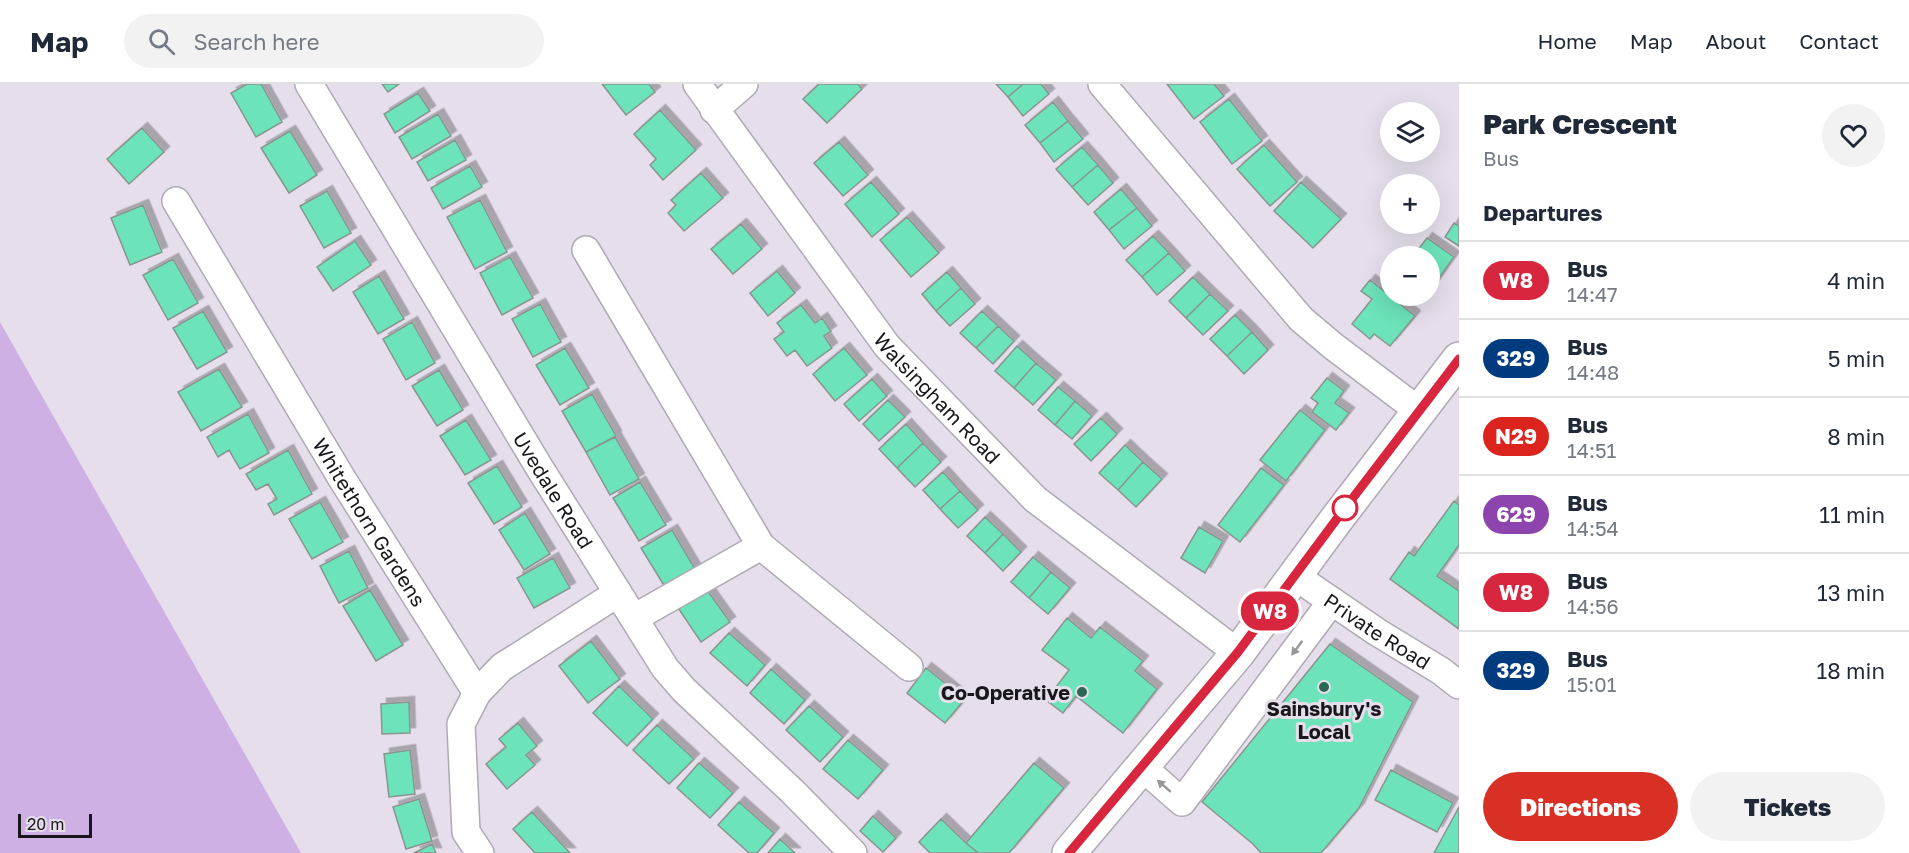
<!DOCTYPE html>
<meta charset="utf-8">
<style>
:root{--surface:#fff;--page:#f2f2f3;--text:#1f2937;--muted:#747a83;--line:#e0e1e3;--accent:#d93025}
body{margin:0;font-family:"Golos Text",sans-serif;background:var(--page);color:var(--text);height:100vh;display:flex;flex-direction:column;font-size:22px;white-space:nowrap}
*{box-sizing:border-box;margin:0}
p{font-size:20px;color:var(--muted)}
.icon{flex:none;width:33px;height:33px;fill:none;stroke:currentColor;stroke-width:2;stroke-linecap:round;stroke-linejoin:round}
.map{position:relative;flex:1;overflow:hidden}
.panel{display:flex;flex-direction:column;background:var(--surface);width:450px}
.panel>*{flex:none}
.badge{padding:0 12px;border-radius:20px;font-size:21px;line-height:39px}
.fabs{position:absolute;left:1380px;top:18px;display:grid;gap:12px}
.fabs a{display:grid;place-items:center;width:60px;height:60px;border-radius:50%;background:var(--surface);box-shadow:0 6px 24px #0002;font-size:30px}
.scale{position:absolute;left:18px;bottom:15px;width:74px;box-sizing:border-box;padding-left:6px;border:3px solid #19171b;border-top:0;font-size:16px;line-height:21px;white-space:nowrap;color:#19171b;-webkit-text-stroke:4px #e6dfeb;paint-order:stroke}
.map>.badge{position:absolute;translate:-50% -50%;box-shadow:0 0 0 3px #fff}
h2{padding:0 24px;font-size:22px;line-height:54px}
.round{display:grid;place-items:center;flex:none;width:63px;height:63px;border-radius:32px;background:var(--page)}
.headline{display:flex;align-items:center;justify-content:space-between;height:102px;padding:0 24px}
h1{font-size:28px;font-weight:800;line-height:45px}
.action{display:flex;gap:12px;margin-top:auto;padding:12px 24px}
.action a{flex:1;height:69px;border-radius:36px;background:var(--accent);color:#fff;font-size:24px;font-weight:800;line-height:69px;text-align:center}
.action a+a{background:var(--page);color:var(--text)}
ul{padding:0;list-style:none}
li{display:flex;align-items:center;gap:18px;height:78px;padding:0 24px;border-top:2px solid var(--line)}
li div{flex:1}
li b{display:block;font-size:22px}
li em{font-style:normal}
li .badge{min-width:66px;font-weight:700;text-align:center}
header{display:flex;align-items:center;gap:36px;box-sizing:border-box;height:84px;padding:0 30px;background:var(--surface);border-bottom:2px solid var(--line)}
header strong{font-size:28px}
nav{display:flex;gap:33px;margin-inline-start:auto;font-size:21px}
.search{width:420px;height:54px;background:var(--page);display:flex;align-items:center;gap:15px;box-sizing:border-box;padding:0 21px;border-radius:33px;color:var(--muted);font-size:22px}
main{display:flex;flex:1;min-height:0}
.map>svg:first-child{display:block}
.green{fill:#cfb0e5}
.building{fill:#6ce3ba;stroke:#88958f;stroke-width:1.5;filter:url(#shadow)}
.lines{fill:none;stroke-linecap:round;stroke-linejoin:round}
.minor-casing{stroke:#afa9b4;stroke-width:30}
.major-casing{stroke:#afa9b4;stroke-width:36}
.minor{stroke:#fff;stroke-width:27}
.major{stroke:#fff;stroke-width:33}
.oneway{fill:#989798}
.line-casing{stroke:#fff;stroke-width:14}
.line{stroke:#d7263d;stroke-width:9}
.stop-dot{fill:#fff;stroke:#d7263d;stroke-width:3}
.poi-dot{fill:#2b6853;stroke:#e6dfeb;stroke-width:2}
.labels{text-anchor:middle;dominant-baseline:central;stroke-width:6;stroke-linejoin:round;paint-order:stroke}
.street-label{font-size:20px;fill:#19171b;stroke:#e6dfeb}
.poi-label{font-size:20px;font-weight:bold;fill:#19171b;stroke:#e6dfeb;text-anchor:end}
</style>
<header>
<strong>Map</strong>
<div class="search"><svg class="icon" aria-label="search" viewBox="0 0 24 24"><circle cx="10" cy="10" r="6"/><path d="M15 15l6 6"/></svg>Search here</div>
<nav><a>Home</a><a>Map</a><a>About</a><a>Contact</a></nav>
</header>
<main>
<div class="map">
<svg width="1459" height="769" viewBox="0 0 1459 769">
<defs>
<filter id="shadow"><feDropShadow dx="5.5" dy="-5.5" stdDeviation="0" flood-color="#0004"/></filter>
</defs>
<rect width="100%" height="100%" fill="#e6dfeb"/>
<path class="green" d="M0,238L301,769H0Z"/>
<path class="building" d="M247,0H261L282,38L256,53L231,9Z
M382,0H399L388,8Z
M602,0H649L655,8L626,31Z
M819,0H858L862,5L827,39L803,15Z
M996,0H1023L1008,13Z
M1023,0H1041L1049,10L1023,32L1008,13Z
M1167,0H1214L1224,12L1194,35Z
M418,9L430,27L395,49L384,30Z
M1229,15L1262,57L1232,80L1200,38Z
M1053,18L1068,37L1040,59L1025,41Z
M660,26L696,66L663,96L650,81L656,75L634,50Z
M438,30L451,52L412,75L399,53Z
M1068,37L1083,55L1054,78L1040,59Z
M142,44L164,68L129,100L107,75Z
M290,47L317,91L289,109L261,64Z
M455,56L466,76L428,97L417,78Z
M839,58L868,91L843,112L814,79Z
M1264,61L1297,98L1270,122L1237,85Z
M1082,63L1098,81L1072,103L1056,85Z
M1098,81L1113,99L1088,121L1072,103Z
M470,82L482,103L443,125L431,104Z
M701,89L723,114L684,147L668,129L676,121L671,116Z
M871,98L899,130L872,153L845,120Z
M1301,98L1341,135L1313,164L1274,127Z
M1121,105L1137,124L1109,146L1094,128Z
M327,107L351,149L324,164L300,122Z
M480,116L507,168L475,185L447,133Z
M143,121L162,168L130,181L111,134Z
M1137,124L1152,142L1124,165L1109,146Z
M907,133L939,169L911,193L880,156Z
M1454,139L1459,142V162L1445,153Z
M741,140L762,165L733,190L711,165Z
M1153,152L1169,169L1142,193L1126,176Z
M1427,154L1454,173L1430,207V172H1413Z
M355,157L371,181L333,207L317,183Z
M1169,169L1185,187L1157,211L1142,193Z
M510,173L533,214L502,231L480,189Z
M173,175L198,219L168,236L143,191Z
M777,187L795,209L768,232L750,209Z
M947,188L961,204L936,227L922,210Z
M379,192L404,235L378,250L353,208Z
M1193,193L1210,210L1186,234L1169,217Z
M1370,196L1415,232L1390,262L1374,250L1370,255L1352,240L1372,215L1361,207Z
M961,204L975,220L950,242L936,227Z
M1210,210L1228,227L1203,251L1186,234Z
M540,220L561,258L533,273L512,235Z
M801,221L815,239L822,234L831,247L824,252L832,264L807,282L795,266L787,272L774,255L784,248L777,239Z
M203,227L227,268L197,285L173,244Z
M982,227L998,242L976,264L960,249Z
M1235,231L1252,248L1227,272L1210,255Z
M412,238L435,279L406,296L383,255Z
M998,242L1014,257L993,280L976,264Z
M1252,248L1268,266L1244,290L1227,272Z
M1017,262L1036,279L1014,304L995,287Z
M565,264L589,304L560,321L536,281Z
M844,264L867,291L835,317L813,290Z
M1036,279L1056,296L1033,321L1014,304Z
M219,285L242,323L201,347L178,308Z
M439,286L463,326L437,342L412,302Z
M1327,294L1344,307L1335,319L1349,329L1336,346L1312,328L1318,319L1311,314Z
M872,295L887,312L859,337L844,320Z
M1058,303L1075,317L1055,341L1038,326Z
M592,310L616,352L586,368L562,327Z
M888,316L905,333L879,357L863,340Z
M1075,317L1092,332L1072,355L1055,341Z
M1300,326L1325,346L1286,397L1260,376Z
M248,330L269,369L240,385L229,366L218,373L207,353Z
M1101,334L1117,350L1091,377L1074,360Z
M466,336L491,376L465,391L440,352Z
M906,340L923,359L897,384L879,365Z
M615,353L639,395L610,411L586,368Z
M923,359L941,378L915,403L897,384Z
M1125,361L1143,378L1118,406L1099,389Z
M288,366L312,410L274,431L268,420L277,415L268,400L256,406L246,390Z
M1143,378L1162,395L1136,423L1118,406Z
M497,382L522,423L494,440L468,399Z
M1261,384L1284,401L1240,458L1218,441Z
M943,388L960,407L940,425L923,406Z
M640,398L666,441L639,457L613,414Z
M960,407L978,426L958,444L940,425Z
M1454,417L1459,421V461L1437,492L1459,507V545L1390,495L1409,468L1414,472Z
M320,418L343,458L312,475L289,435Z
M525,429L550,470L524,486L499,446Z
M985,433L1003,450L985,469L967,452Z
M1199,443L1223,457L1205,489L1181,474Z
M672,446L695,485L665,503L641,464Z
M1003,450L1021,468L1003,487L985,469Z
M349,467L368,504L339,519L320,482Z
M1033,473L1051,488L1029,514L1011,498Z
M553,474L570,504L534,524L517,494Z
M1051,488L1070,504L1048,530L1029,514Z
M702,499L730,538L701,558L674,518Z
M370,506L403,561L376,577L343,522Z
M1067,534L1091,554L1100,543L1143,577L1135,587L1157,605L1123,649L1076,612L1063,629L1046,616L1069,586L1042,566Z
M729,549L765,581L747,602L710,569Z
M591,557L620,595L588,619L559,582Z
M1330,560L1413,618L1359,724L1321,769H1261L1253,760L1202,718Z
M926,584L965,615L945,639L907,609Z
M771,585L805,616L784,640L750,609Z
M619,602L653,635L627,662L593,629Z
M409,618L410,649L382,650L381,620Z
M809,622L843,653L820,678L786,646Z
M518,639L537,662L526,671L535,681L507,705L486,680L506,663L499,655Z
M657,641L694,675L669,700L633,666Z
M848,656L883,686L858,715L823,685Z
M410,666L415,710L389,713L384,670Z
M699,679L733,709L710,734L677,704Z
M1034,679L1064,704L1009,769H978L966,759Z
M1391,686L1453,719L1437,748L1375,716Z
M419,715L432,757L406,765L393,723Z
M739,718L774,749L757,769H749L718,741Z
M1459,723V769H1434Z
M532,728L570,769H535L513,745Z
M873,732L896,754L883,768L860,747Z
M941,735L966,759L978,769H930L919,758Z
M780,755L795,769H768Z
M432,760L436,769H414Z"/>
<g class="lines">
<g class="minor-casing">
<g id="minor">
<path id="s1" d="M309,0L539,383L665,584L684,606L792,707L853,769"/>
<path id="s2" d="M697,0L887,262L1035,415L1238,569"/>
<path d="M1102,0L1301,235L1333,262L1419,327"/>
<path d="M714,26L744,0"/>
<path id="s3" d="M176,117L341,393L477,609L502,583L618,509"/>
<path d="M586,166L761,462L634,534"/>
<path d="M761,462L909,583"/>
<path id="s4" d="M1295,492L1377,548L1441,587L1459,601"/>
<path d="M477,609L461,640L466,748L480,769"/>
<path d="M1142,683L1182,718L1332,517"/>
</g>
</g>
<g class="major-casing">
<path id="major" d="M1069,769L1238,569L1336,436L1459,275"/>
</g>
<use href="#minor" class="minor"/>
<use href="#major" class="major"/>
</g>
<defs><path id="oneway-solid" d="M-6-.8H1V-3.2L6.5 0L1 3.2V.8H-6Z" transform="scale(1.5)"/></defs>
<g class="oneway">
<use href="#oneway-solid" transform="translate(1297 564) rotate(127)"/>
<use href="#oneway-solid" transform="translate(1164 702) rotate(-139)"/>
</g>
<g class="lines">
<g class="line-casing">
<path id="line" d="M1069,769L1238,568L1336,436L1459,275"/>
</g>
<use href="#line" class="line"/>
</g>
<circle class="stop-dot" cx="1345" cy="424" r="12"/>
<g class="poi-dot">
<circle cx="1324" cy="603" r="6"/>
<circle cx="1082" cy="608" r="6"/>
</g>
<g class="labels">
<g class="street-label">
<text stroke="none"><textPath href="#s2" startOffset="396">Walsingham Road</textPath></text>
<text stroke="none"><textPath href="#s1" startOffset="474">Uvedale Road</textPath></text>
<text stroke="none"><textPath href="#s3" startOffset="375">Whitethorn Gardens</textPath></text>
<text stroke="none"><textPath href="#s4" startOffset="99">Private Road</textPath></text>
</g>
<g class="poi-label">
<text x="1070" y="608">Co-Operative</text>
<text x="1324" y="624" text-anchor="middle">Sainsbury's<tspan x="1324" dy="23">Local</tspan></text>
</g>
</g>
</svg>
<div class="fabs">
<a><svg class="icon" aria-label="layers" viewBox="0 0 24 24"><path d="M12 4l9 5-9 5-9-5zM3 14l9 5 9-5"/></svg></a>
<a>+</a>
<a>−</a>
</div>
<div class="scale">20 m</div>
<b class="badge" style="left:1270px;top:527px;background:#d7263d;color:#fff">W8</b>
</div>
<section class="panel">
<div class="headline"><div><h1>Park Crescent</h1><p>Bus</p></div><a class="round"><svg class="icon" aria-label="heart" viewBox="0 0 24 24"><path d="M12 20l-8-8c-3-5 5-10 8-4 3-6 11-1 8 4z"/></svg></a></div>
<h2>Departures</h2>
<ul>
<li><span class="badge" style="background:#d7263d;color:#fff">W8</span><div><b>Bus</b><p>14:47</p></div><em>4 min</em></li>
<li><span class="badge" style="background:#003b80;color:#fff">329</span><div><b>Bus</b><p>14:48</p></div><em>5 min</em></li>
<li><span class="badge" style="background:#dc241f;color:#fff">N29</span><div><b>Bus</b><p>14:51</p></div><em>8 min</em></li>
<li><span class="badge" style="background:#8e44ad;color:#fff">629</span><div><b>Bus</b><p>14:54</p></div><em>11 min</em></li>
<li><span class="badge" style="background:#d7263d;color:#fff">W8</span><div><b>Bus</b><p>14:56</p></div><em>13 min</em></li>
<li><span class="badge" style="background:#003b80;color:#fff">329</span><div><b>Bus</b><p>15:01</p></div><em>18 min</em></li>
</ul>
<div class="action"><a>Directions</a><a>Tickets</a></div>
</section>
</main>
